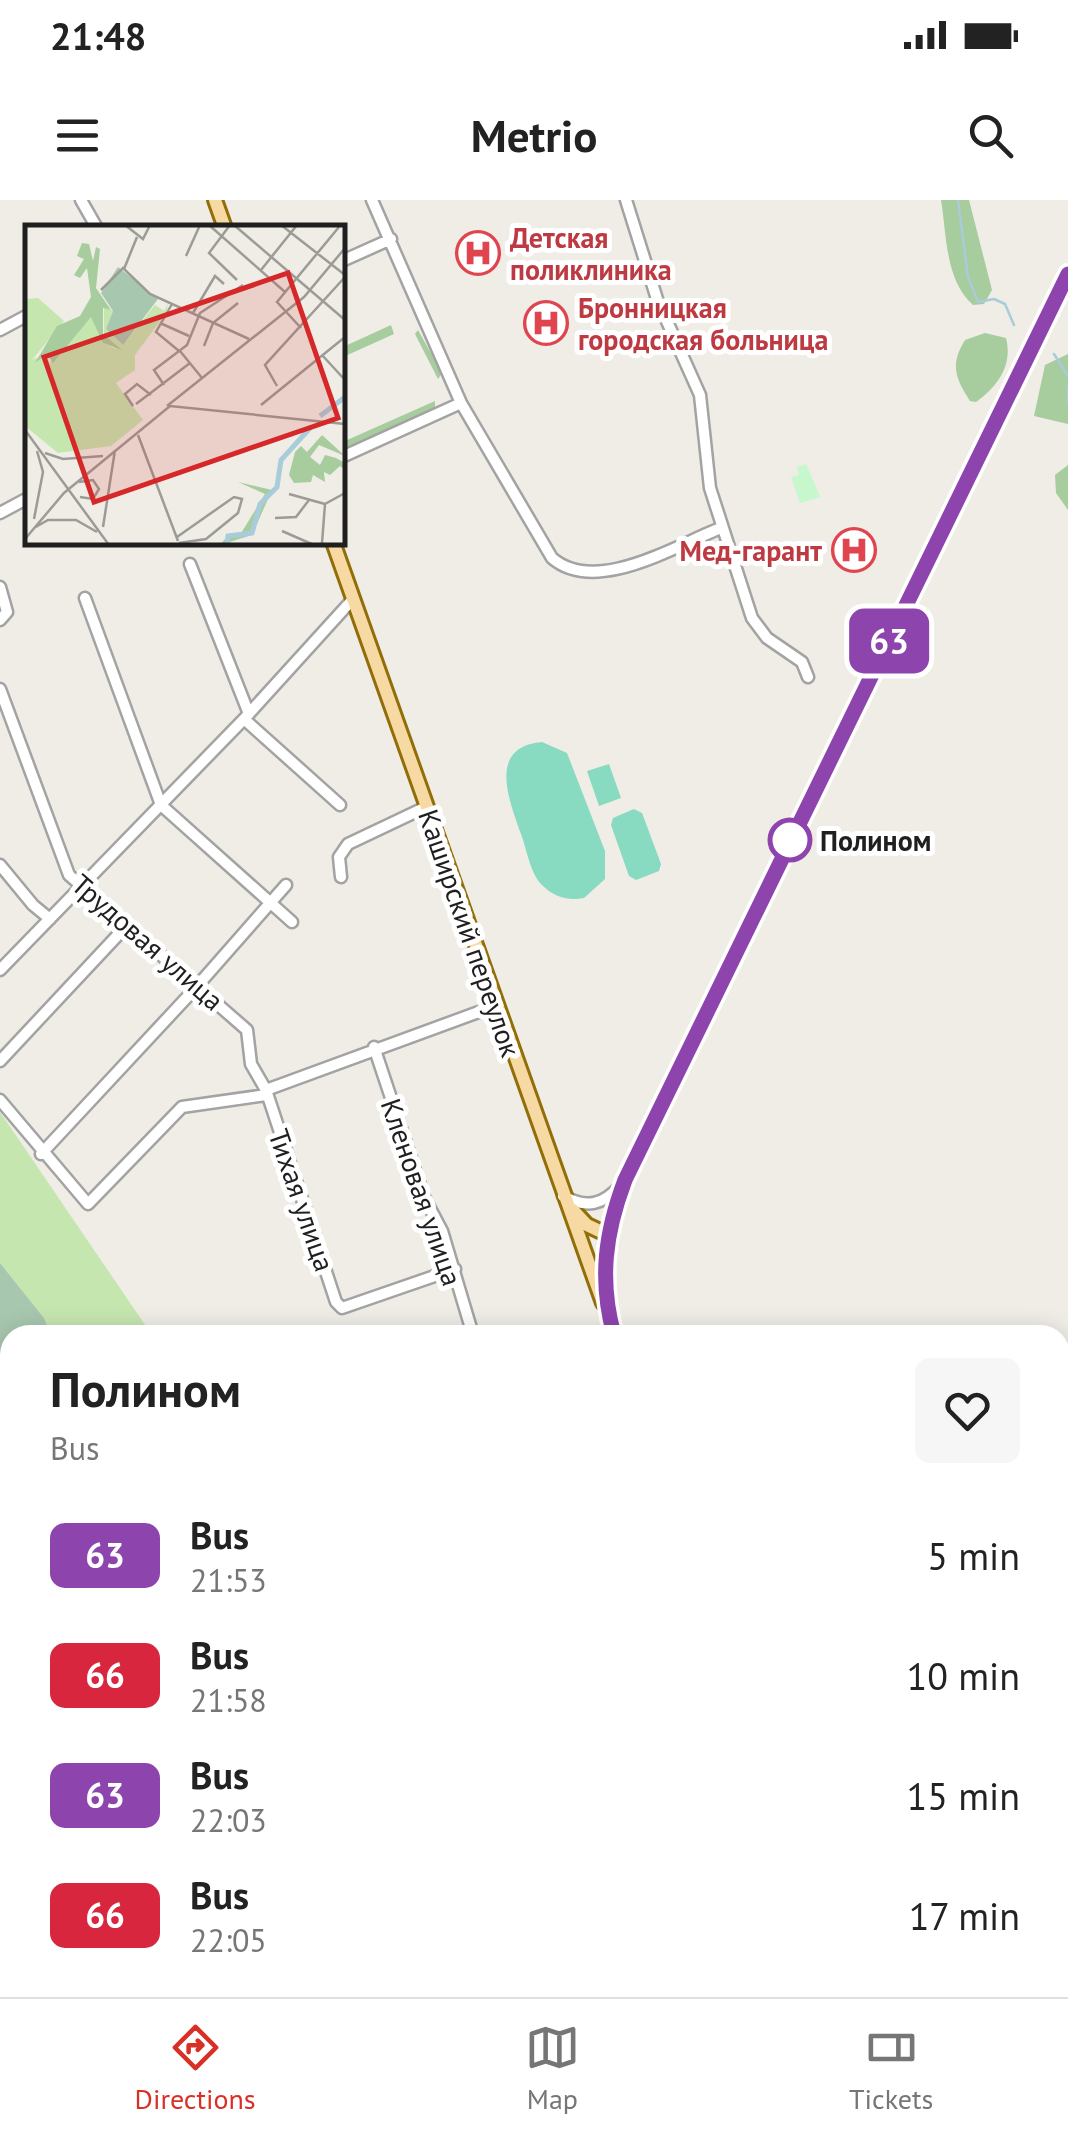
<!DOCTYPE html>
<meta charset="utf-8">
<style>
:root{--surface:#fff;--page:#f6f6f6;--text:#222;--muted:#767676;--line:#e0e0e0;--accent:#d93025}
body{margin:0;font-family:"PT Sans",sans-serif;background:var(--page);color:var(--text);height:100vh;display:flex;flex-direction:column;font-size:38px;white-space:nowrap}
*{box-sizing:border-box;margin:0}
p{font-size:32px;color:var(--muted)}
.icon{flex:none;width:55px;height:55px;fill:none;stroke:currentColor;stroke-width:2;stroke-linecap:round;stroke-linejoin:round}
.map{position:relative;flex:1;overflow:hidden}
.panel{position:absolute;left:0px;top:1125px;width:1070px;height:672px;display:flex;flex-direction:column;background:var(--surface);border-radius:30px 30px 0 0;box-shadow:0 5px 25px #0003}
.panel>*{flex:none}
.badge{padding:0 20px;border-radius:15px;font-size:35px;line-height:65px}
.map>.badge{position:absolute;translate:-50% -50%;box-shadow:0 0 0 5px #fff}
.round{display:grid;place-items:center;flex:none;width:105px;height:105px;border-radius:15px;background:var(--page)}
.overview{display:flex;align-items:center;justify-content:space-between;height:170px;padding:0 50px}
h1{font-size:48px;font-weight:700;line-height:75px}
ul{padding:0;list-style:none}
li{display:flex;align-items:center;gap:30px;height:120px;padding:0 50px}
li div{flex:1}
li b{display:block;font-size:38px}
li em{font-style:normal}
li .badge{min-width:110px;font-weight:700;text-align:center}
.status{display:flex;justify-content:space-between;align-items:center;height:70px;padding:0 50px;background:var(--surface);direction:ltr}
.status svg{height:28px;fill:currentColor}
header{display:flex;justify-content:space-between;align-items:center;height:130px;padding:0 50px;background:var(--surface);font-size:45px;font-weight:700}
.dock{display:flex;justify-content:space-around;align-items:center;height:140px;border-top:2px solid var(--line);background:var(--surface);font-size:28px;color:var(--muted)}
.dock a{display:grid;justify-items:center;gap:5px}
.dock .selected{color:var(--accent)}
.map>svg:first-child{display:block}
.grass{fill:#c6e6af}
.forest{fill:#a7cc9d}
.cemetery{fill:#a8c7af}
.park{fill:#c6f7cd}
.pitch{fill:#88dac0}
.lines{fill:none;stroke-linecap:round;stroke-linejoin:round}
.stream{stroke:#a9ccda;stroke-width:2.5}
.minor-casing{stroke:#a3a3a3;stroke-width:15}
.major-casing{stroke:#926e08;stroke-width:18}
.highway-casing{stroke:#d12f5b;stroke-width:20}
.minor{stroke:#fff;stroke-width:10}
.major{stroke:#f7d9a3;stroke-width:12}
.highway{stroke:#e2929b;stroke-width:15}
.line-casing{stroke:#fff;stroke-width:22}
.line{stroke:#8e44ad;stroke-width:15}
.stop-dot{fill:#fff;stroke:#8e44ad;stroke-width:5}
.labels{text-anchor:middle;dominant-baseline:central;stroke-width:10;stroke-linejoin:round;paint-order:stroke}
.health-label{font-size:28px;font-weight:bold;fill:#be3a42;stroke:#fff;text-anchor:start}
.stop-label{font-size:28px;font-weight:bold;fill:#1f1f1f;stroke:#fff;text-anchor:start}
.street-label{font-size:28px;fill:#1f1f1f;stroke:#fff}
.inset-river{fill:none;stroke:#a9ccda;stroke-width:5}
.inset-road{fill:none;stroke:#9c9b96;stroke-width:2.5}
.view{fill:#d62828;fill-opacity:0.15;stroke:#d62828;stroke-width:5}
.inset-edge{fill:none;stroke:#1f1f1f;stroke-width:5}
</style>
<div class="status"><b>21:48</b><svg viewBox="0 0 49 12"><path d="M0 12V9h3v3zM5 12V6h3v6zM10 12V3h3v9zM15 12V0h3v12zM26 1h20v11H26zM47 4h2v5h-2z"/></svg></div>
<header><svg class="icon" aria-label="menu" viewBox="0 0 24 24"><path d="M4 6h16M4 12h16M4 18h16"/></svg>Metrio<svg class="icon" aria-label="search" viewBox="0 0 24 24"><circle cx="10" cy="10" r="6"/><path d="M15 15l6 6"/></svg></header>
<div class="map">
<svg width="1068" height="1797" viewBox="0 0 1068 1797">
<rect width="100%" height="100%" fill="#efede6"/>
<path class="grass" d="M0,912L152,1135H51L44,1118L0,1063Z
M10,1301V1342L0,1345V1306Z
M0,1378H10V1671L0,1629Z
M0,1763L10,1764V1788H709L706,1797H0Z"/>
<path class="forest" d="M941,0H969L992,90L984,104L973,105C945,80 947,36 941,0Z
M391,125L394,134L343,157V147Z
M418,130L442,173L438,179L415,134Z
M985,133L1006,138C1013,165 998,186 976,202L970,201C955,178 950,164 965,140Z
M1068,154V224L1034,216L1045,165Z
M435,201V209L343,249L345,241Z
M1068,265V310L1056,293L1055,275Z
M0,1629L10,1671V1764L0,1763Z"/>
<path class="cemetery" d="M0,1063L44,1118L51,1135H10V1301L0,1306Z"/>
<path class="park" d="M806,264L820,297L800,303L791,277L799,275L797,267Z"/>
<path class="pitch" d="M542,542L567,553L605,651V679L584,698C567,701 554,697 542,685C530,673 527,650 521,634C509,600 487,547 542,542Z
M609,564L621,598L599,606L587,571Z
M634,609L642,613L661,664L659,671L636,680L629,676L611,625L613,618Z"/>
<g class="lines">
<path class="stream" d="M958,0L968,77L978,102L994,99L1005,104L1014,125
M1054,154L1068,176
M1068,187V204"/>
<g class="minor-casing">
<path id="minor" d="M81,0L97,28
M372,0L461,203L552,358C596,396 676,345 721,328
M626,0L657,99L700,195L710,288L752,418L767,438L802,462L808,477
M342,61L391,39
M0,130L28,115
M342,257L461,203
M0,313L28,298
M190,364L249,514
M0,387L7,412L0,420
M85,398L161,605L292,722
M0,489L69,675L247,830L251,864L266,890L336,1102L342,1108L455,1069
M244,519L340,605
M0,665L33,705L50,719
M341,677L339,657L348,644L426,607
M0,770L244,519L353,399
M199,784L286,685
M374,847L424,997L442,1031L473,1135
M0,861L117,736
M266,890L495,806
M0,900L88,1004L182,907L266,895
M41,954L190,794
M563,996C587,1009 603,1005 621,985
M1060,1346L1068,1345"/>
</g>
<g class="major-casing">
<path id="major" d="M215,0L225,28
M333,342L603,1103
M573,1010L587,1025L608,1035"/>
</g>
<g class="highway-casing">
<path id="highway" d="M614,1135C599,1081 606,1033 625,981L1068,74
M1060,1716L1068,1720
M861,1788L865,1797
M874,1788L878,1797
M1044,1788L1046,1797
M748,1797L751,1788
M801,1797H826
M893,1797L895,1788"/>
</g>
<use href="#minor" class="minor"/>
<use href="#major" class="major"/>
<use href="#highway" class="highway"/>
</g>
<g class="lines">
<g class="line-casing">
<path id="line" d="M614,1135C599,1080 605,1033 625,980L1068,74"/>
</g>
<use href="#line" class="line"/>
</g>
<defs>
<g id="hospital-ring" transform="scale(2.25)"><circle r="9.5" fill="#fff" stroke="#e0444e" stroke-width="1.5"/><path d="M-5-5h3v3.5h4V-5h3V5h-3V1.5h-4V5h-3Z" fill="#e0444e"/></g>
</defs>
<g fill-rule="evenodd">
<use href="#hospital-ring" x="478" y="53"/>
<use href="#hospital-ring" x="546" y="123"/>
<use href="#hospital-ring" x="854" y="350"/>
</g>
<circle class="stop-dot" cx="790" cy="640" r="20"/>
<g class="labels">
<g class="health-label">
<text x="510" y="37">Детская<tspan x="510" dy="32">поликлиника</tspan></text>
<text x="578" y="107">Бронницкая<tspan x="578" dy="32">городская больница</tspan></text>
<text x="822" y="350" text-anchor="end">Мед-гарант</text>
</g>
<g class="stop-label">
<text x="820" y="640">Полином</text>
</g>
<g class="street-label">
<text transform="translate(470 733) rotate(71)">Каширский переулок</text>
<text transform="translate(148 742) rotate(41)">Трудовая улица</text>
<text transform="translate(422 992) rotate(71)">Кленовая улица</text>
<text transform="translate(302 1000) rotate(71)">Тихая улица</text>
</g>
</g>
<g transform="translate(25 25)">
<rect width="320" height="320" fill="#efede6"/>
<path d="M13,73L39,96L7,135L23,128L24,138L67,91L78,118L91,124L79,109V81L88,86L81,104L98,120L130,80L139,86L143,78L141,88L110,130V145L91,158L118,195L86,221L33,228L0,201V74Z" fill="#c6e6af"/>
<path d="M57,18L64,19L68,36L71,22L75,24L71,63L86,85L78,83V109L97,125L78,118L66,92L28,138L22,129L10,138L32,101L55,91L66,72L62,43L55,53L49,50L59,34L52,31ZM297,210L320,231L294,220L285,232L295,240L300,230L311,233L320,238V245L315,241L305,250L299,247L300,257L288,250L286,257L269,258L264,250L270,227L276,221L282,227ZM213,257L247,265L227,310L195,320L205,308L215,310L240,269Z" fill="#a7cc9d"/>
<path d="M93,42L133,74L98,120L81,104L88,86L76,68Z" fill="#a8c7af"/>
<path class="inset-river" d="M295,191L320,172M202,320L203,311L227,308L235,279L252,262L256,235L286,202"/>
<path class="inset-road" d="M100,0L118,14L125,0M184,0L260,67M205,0L184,28L212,55M209,0L320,95M256,0L320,50M161,31L175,0M99,44L112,12M236,45L272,0M76,65L98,43L125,69L224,114M147,79L131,107L154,126M168,88L190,51L199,59M135,98L164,111M276,103L252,77L314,2M179,121L188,98L213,78M155,126L177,153M297,130L320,155M139,160L129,145L162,120L175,88L218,60M252,161L240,140L320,52M111,179L165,138M236,180L320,112M108,181L100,169L112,159L126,170M142,181L279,72L320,23M0,205L84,320M113,210L153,316M20,228L38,234L78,231M54,257L68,255L74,264L68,274L55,272M264,269L300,279M250,293L271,292L284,275M9,294L18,247L12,226M78,302L90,225M9,303L23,295H51L72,307M257,306L289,320M152,312L209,272L217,274L213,288L181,314L154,318M0,314L39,268L145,181L320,199M297,318L300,279L320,268"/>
<path class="view" d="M263,48L313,193L69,277L19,132Z"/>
<rect width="320" height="320" class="inset-edge"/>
</g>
</svg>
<b class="badge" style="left:889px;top:441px;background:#8e44ad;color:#fff">63</b>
<section class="panel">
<div class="overview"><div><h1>Полином</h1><p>Bus</p></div><a class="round"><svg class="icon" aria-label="heart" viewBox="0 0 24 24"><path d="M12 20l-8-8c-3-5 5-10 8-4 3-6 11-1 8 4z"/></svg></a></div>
<ul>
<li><span class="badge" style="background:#8e44ad;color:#fff">63</span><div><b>Bus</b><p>21:53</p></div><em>5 min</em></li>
<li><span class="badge" style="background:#d7263d;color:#fff">66</span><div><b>Bus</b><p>21:58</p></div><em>10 min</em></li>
<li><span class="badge" style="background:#8e44ad;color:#fff">63</span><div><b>Bus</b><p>22:03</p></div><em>15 min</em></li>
<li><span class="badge" style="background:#d7263d;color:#fff">66</span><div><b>Bus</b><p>22:05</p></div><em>17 min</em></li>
</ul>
</section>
</div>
<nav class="dock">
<a class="selected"><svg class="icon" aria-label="directions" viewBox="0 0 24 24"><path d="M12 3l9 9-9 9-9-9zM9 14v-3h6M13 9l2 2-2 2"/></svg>Directions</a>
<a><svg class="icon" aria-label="map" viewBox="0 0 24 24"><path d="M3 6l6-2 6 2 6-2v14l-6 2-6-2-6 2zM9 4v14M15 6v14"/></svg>Map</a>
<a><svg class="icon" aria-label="tickets" viewBox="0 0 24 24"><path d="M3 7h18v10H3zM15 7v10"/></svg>Tickets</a>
</nav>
